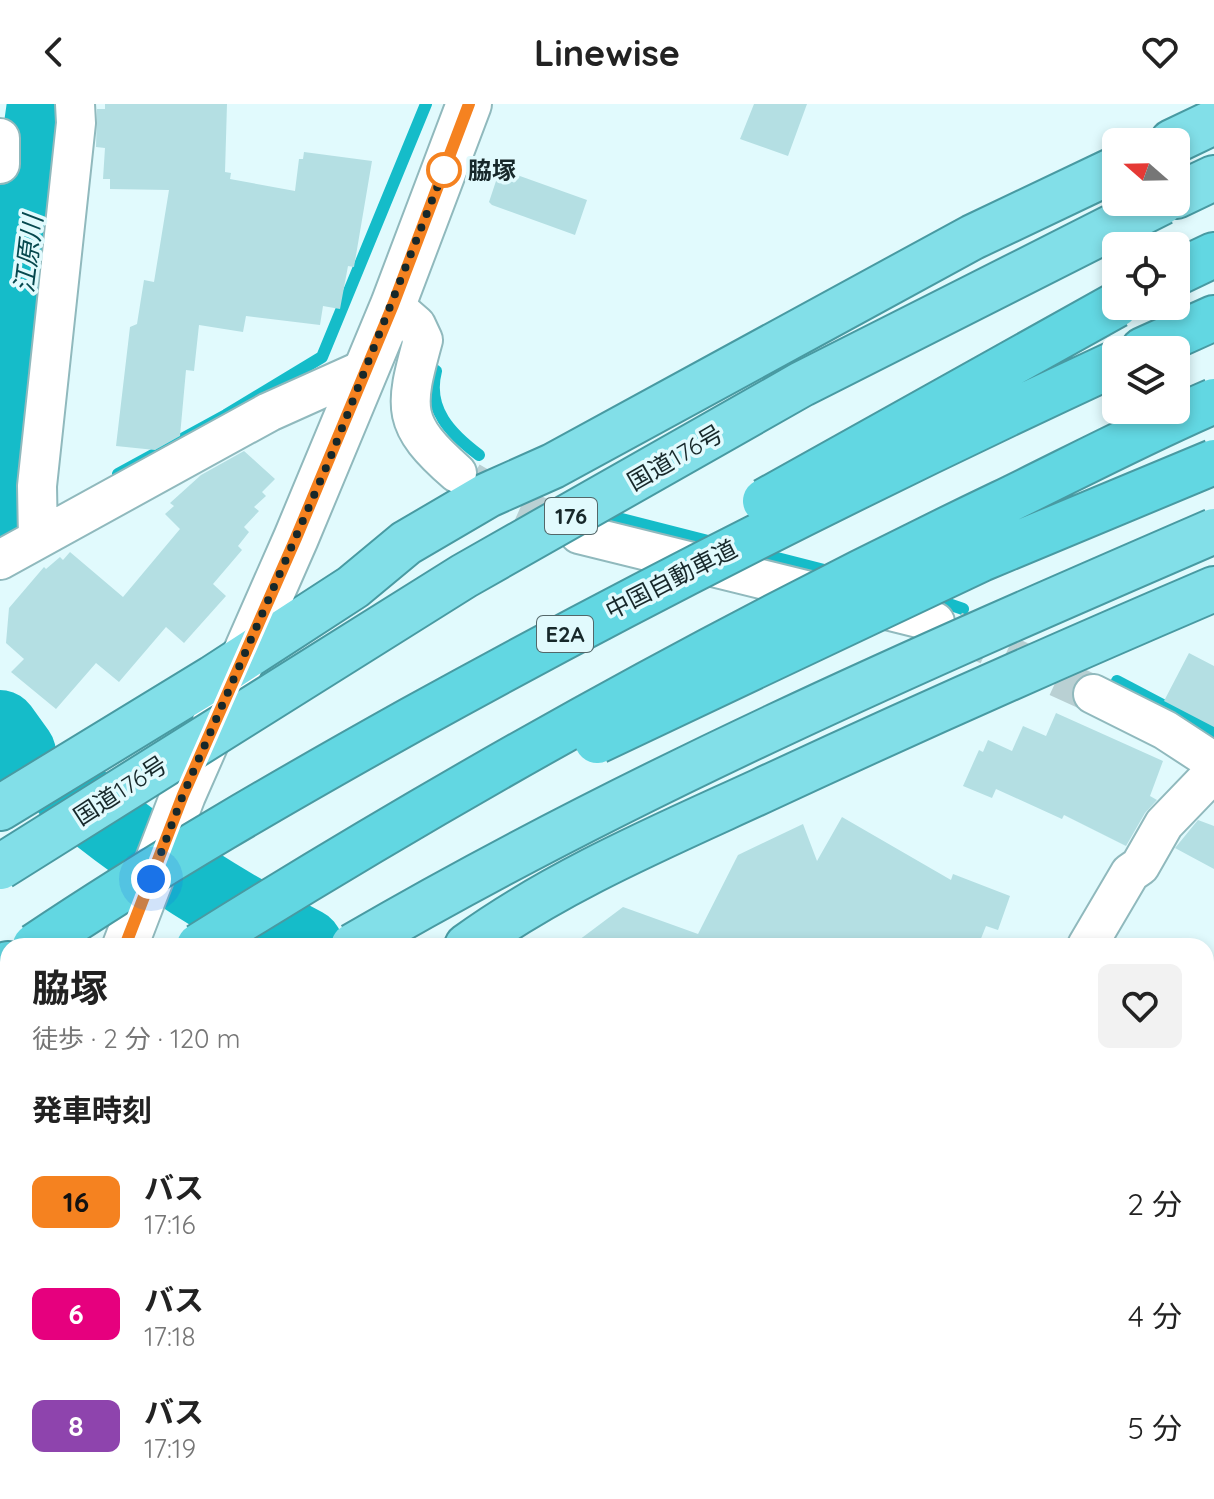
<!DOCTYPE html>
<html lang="ja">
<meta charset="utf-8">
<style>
:root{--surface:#fff;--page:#f2f2f2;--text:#222;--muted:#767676}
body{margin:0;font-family:Quicksand,"Noto Sans JP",sans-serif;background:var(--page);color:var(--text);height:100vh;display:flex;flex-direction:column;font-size:30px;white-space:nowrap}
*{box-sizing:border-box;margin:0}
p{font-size:26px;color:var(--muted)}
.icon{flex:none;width:44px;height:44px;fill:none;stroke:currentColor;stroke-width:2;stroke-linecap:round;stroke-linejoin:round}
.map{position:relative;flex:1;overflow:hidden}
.panel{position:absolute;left:0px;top:834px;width:1214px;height:562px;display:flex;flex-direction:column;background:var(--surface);border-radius:24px 24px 0 0;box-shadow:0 4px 12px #0003}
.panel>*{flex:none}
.badge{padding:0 16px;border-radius:12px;font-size:28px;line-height:52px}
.needle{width:52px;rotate:290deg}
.buttons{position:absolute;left:1102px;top:24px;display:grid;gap:16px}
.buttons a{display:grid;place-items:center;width:88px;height:88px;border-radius:12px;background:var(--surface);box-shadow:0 4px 12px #0003;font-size:40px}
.you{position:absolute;width:40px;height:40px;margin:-20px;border:6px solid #fff;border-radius:50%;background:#1a73e8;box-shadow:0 0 0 12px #1a73e833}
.map>.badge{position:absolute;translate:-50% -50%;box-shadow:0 0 0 4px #fff}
h2{padding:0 32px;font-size:30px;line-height:72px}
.round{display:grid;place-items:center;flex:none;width:84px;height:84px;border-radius:12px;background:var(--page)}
.overview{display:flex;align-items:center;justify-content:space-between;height:136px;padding:0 32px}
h1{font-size:38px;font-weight:700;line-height:60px}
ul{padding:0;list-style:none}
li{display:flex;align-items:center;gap:24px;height:112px;padding:0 32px}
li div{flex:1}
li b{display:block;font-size:30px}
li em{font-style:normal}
li .badge{min-width:88px;font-weight:700;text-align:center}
header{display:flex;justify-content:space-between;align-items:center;height:104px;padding:0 32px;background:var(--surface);font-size:36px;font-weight:700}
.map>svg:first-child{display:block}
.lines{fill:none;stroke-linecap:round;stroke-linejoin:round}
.stream{stroke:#15bcc9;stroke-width:12}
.river{stroke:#15bcc9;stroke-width:76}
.building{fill:#b4dfe3}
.minor-tunnel{stroke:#b9d0d3;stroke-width:38;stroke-dasharray:38 19;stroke-linecap:butt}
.minor-casing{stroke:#90b9bd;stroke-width:42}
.tertiary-casing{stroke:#90b9bd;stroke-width:48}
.trunk-casing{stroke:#489aa2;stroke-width:48}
.motorway-casing{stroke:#489aa2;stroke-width:48}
.minor{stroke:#fff;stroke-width:38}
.tertiary{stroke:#fff;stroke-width:44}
.trunk{stroke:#82dfe8;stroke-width:44}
.motorway{stroke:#62d7e2;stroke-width:44}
.trunk-bridge-casing{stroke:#489aa2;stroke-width:48;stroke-linecap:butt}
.motorway-bridge-casing{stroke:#489aa2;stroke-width:48;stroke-linecap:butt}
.trunk-bridge{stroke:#82dfe8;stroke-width:44}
.motorway-bridge{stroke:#62d7e2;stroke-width:44}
.line-casing{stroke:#fff;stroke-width:18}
.line{stroke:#f58220;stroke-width:12}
.walk{stroke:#17282a;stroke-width:8;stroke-dasharray:0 14.4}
.stop-dot{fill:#fff;stroke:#f58220;stroke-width:4}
.labels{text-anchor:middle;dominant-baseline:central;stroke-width:7;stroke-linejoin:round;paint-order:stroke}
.shield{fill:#e1fafd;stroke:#546769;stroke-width:2}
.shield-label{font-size:22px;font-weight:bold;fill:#17282a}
.stop-label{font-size:24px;font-weight:bold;fill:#17282a;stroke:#e1fafd;text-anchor:start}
.street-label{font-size:24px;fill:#17282a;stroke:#e1fafd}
.water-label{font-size:26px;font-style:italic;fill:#06484e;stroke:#e1fafd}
</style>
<header><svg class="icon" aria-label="back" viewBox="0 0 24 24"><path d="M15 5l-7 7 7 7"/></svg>Linewise<svg class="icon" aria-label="heart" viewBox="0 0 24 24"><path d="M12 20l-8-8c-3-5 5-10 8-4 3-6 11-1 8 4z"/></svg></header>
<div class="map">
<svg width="1214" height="1395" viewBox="0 0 1214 1395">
<rect width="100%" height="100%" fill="#e1fafd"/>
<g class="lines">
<path class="stream" d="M433,265L436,267C426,305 451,330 479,351
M118,370L226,311L322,253L426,0
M0,407L22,409
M598,409L716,439
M753,448L832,468
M931,494L963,505
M1117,577L1214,628"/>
<path class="river" d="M0,395L30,106L45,0
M0,624L18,649
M71,689C143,749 221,799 305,842
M921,1388L925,1395"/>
</g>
<path class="building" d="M105,0H227L225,68L231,69L230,75L295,87L299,55H303L304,48L372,57L354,163L348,162L340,205L323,202L320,221L246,212L243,228L199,221L194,267L186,266L180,332L155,346L116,342L130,223L137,220L144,176L154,178L169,86L110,85V75H103L105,44L96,43L97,5H105Z
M754,0H807L788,52L740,35Z
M500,65L587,96L575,131L492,101L489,98Z
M244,347L275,375L262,388L266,392L254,403L259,407L244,423L249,428L238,442L242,446L213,480L226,492L184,539L166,523L119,578L96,559L56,605L11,568L24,555L6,539L9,504L44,463L46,465L60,453L63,456L70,448L123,493L180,425L165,410L174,402L170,399L201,371Z
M1189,549L1214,562V623L1164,597Z
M1056,609L1163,657L1150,692L1157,696L1145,709L1126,742L1064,711L1062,715L996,685L992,694L963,682L979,646L983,648L988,636L1012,647L1023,622L1046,632Z
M842,713L951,776L953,770L1010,792L998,826L986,822L978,842H571L623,803L698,830L738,751L803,720L817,757Z
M1198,716L1214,722V765L1175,744Z"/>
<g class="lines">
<path class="minor-tunnel" d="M470,377L499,394L577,429
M954,526L1093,590"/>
<g class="minor-casing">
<path id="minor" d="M0,34V60
M393,201L416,221L423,236C404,305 401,320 457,369
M579,430L935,518
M38,435L37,382L76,19L75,0
M0,456L269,308L367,264
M1093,590L1165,626L1214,658
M1087,842L1130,769L1140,762L1164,720L1214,668
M707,1395L709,1388"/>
</g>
<g class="tertiary-casing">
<path id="tertiary" d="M125,842L183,691L296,434L393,201L469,0
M0,1153L8,1133"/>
</g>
<g class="trunk-casing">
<path id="trunk" d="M1172,38L1214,18
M1176,92L1214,74
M0,704L213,574L353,483L406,439L488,391L553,362L973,133L1116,65
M467,842C557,777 661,733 761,687C911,617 1062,550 1214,485
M0,1065L8,1059
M0,1124L8,1118"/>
</g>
<g class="motorway-casing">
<path id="motorway" d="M1176,169L1214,151
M1143,246L1214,214
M0,866L8,860
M0,971L8,966"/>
</g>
<use href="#minor" class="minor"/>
<use href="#tertiary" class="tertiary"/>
<use href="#trunk" class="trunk"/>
<use href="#motorway" class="motorway"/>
<g class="trunk-bridge-casing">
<path id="trunk-bridge" d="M0,763L464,472L802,280L1162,98
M353,842C629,681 921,554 1214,427"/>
</g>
<g class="motorway-bridge-casing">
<path id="motorway-bridge" d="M765,397L1116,201
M597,637L981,455L1214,358
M35,842C157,760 284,687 411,616C642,488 877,370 1116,259
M199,842C458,680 726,531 1002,399C1072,365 1142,328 1214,297"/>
</g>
<use href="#trunk-bridge" class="trunk-bridge"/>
<use href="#motorway-bridge" class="motorway-bridge"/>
</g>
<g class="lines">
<g class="line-casing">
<path id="line" d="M125,842L183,691L296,434L393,201L469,0"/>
</g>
<use href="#line" class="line"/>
<path class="walk" d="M151,775L183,691L329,357L444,66"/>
</g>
<circle class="stop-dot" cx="444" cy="66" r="16"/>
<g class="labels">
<g class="shield">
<rect x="545" y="394" width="52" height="36" rx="6"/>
<rect x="537" y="512" width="56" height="36" rx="6"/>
</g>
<g class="shield-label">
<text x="571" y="412">176</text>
<text x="565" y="530">E2A</text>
</g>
<g class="stop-label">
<text x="468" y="66">脇塚</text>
</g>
<g class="street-label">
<text transform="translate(675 353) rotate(-30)">国道176号</text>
<text transform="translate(671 475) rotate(-27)">中国自動車道</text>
<text transform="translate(120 686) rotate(-33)">国道176号</text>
</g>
<g class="water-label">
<text transform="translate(28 150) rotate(-83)">江原川</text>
</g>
</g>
</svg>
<div class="buttons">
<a><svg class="needle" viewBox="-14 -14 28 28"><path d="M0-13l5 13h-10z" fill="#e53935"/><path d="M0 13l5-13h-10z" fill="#767676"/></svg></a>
<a><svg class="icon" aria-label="locate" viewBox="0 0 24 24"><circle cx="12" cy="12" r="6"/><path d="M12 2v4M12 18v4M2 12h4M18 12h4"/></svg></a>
<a><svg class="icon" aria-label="layers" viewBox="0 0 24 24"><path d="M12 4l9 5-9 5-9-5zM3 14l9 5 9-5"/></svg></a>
</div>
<div class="you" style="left:151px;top:775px"></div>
<section class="panel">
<div class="overview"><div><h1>脇塚</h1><p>徒歩 · 2 分 · 120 m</p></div><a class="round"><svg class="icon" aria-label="heart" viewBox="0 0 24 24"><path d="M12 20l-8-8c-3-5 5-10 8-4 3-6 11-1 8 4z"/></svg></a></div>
<h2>発車時刻</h2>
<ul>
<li><span class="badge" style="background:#f58220;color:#111">16</span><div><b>バス</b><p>17:16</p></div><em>2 分</em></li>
<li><span class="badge" style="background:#e6007e;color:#fff">6</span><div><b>バス</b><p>17:18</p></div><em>4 分</em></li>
<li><span class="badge" style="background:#8e44ad;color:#fff">8</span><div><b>バス</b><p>17:19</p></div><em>5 分</em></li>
</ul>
</section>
</div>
